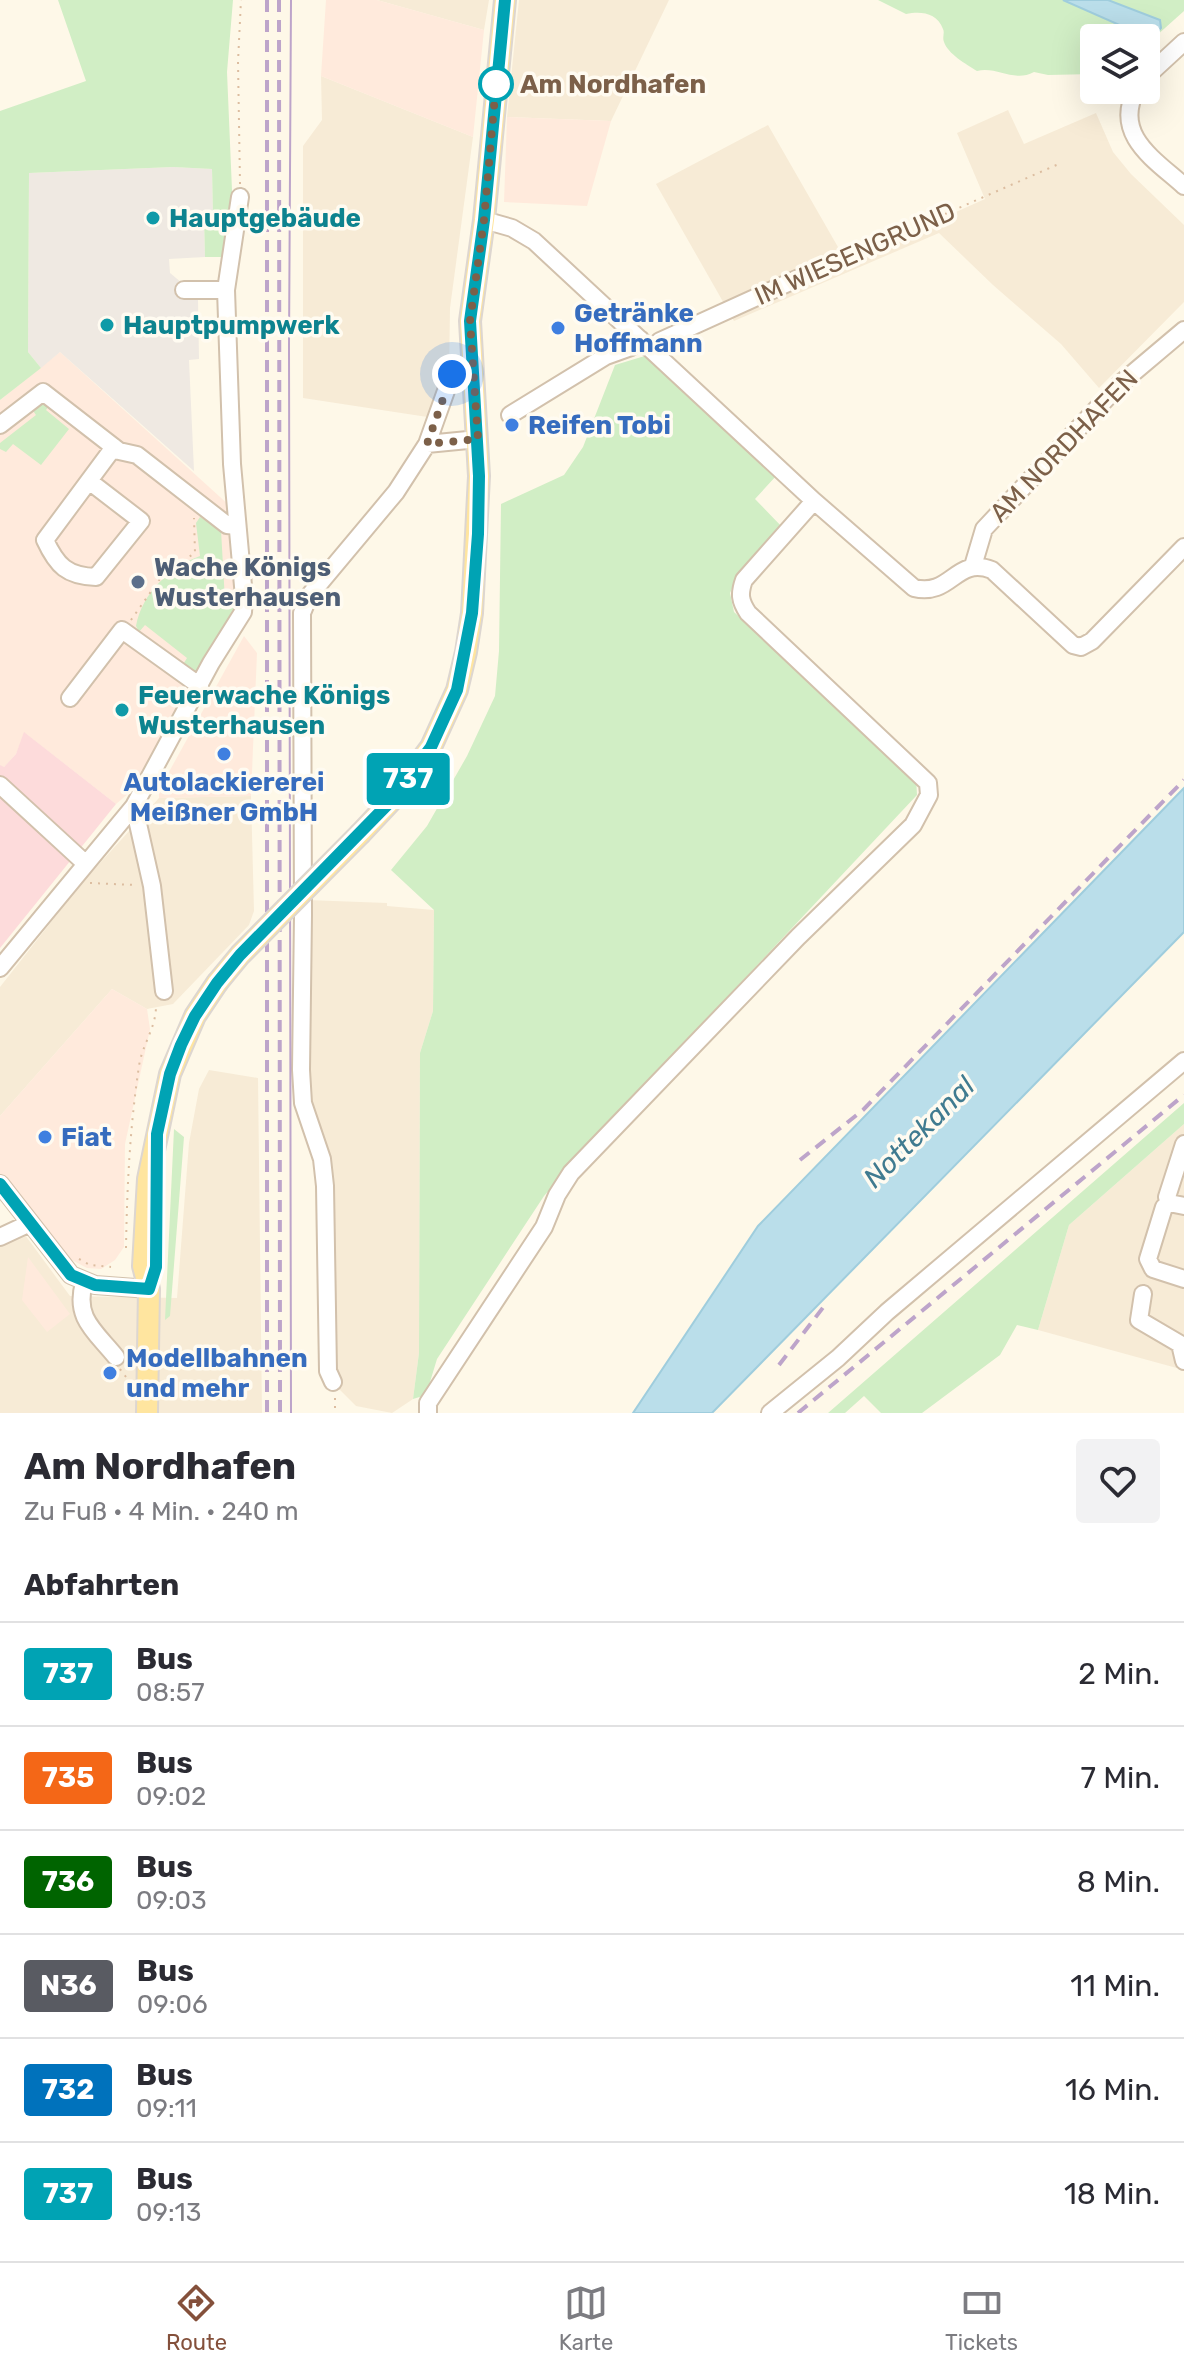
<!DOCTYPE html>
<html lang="de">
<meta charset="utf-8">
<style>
:root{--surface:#fff;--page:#f2f2f3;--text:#2b2b33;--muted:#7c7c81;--line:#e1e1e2;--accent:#84503b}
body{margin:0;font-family:Rubik,sans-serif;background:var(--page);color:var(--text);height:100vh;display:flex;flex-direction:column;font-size:30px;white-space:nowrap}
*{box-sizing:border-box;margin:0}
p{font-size:26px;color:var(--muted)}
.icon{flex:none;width:44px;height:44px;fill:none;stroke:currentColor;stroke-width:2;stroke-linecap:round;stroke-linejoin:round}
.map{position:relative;height:1413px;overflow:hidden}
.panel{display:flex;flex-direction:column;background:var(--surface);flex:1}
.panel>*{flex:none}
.badge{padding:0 16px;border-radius:6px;font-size:28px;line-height:52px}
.tools{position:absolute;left:1080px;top:24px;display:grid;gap:16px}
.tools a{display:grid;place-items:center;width:80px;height:80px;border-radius:8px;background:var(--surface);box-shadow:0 8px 32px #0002;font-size:40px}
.you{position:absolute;width:40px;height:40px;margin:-20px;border:6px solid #fff;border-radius:50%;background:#1a73e8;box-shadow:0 0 0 12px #1a73e833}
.map>.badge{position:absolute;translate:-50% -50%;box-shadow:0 0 0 4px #fff}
h2{padding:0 24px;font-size:30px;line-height:72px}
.round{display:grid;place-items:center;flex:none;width:84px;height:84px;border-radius:8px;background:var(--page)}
.headline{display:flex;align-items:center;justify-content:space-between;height:136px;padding:0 24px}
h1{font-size:38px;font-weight:700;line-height:60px}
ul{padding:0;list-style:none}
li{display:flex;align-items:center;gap:24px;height:104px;padding:0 24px;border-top:2px solid var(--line)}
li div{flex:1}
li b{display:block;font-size:30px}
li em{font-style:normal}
li .badge{min-width:88px;font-weight:700;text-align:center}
.menu{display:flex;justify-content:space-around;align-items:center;height:112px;border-top:2px solid var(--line);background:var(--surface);font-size:22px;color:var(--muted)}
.menu a{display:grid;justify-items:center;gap:4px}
.menu .active{color:var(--accent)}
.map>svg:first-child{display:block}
.residential{fill:#f7ebd6}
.commercial{fill:#ffeadc}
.industrial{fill:#efe9e2}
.medical{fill:#fddbdb}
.green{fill:#d1eec5}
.water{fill:#badeea;stroke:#9fcddd;stroke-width:2}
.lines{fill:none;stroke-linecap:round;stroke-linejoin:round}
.minor-casing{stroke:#d2c1ac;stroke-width:20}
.major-casing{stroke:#ddd6d0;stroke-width:24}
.path{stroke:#dcbda0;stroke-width:2;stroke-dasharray:2 6;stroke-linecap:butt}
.minor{stroke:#fff;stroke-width:16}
.major{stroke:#ffe59f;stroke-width:20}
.tram{stroke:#bda4ca;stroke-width:2}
.rail{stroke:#bda4ca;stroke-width:4;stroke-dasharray:12 8;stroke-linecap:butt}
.major-bridge-casing{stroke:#ddd6d0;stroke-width:24;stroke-linecap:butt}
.major-bridge{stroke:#ffe59f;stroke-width:20}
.line-casing{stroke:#fff;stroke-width:18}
.line{stroke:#00a3b4;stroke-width:12}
.walk{stroke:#7c6049;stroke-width:8;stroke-dasharray:0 14.4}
.stop-dot{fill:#fff;stroke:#00a3b4;stroke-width:4}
.culture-dot{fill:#0f9aa8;stroke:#fffbf1;stroke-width:3}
.shop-dot{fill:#3f7fe0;stroke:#fffbf1;stroke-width:3}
.service-dot{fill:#5c6f8a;stroke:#fffbf1;stroke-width:3}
.labels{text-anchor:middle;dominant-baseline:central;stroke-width:7;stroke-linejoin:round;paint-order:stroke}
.stop-label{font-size:26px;font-weight:bold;fill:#7c6049;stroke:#fffbf1;text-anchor:start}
.culture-label{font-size:26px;font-weight:bold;fill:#0d838f;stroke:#fffbf1;text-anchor:start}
.street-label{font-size:26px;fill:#7c6049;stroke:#fffbf1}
.shop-label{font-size:26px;font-weight:bold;fill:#366cbe;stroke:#fffbf1;text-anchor:start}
.service-label{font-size:26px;font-weight:bold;fill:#4e5e75;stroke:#fffbf1;text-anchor:start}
.water-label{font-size:28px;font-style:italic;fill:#407b90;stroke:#fffbf1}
</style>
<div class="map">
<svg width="1184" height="1413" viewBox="0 0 1184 1413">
<rect width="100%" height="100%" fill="#fef8e8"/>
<path class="residential" d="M377,0H489L484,30Z
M519,0H669L611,121L507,117Z
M321,76L473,137L450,308L449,374L434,418L303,398V146L322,120Z
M1008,110L1024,144L1096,113L1113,152L1131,174L1184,225V302L1099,388L1061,344L993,285L939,233L734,321L656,184L768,125L846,261L985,199L957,133Z
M251,796L254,911L249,925L173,1004L147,1009L112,989L0,1116V987L81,884L159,798Z
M307,900L387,903V906L434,910L433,1011L420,1053L419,1353L413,1399L392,1413L356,1406L335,1385L332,1212L307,1103Z
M209,1070L258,1078L262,1413H0V1246L25,1235L70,1296L177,1298L189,1143L199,1089Z
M1184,1124V1370L1038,1330L1069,1225Z"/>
<path class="commercial" d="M326,0H377L484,30L473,137L321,76Z
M507,117L611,121L587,206L504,202Z
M60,352L230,506L235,606L136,787L116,804L25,733L16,754L3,768L0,765V400Z
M244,636L257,653L251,796L159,798V790Z
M112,989L147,1009L150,1029L125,1144L124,1247L115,1260L101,1269L87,1268L70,1259L0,1176V1116Z
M28,1257L70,1314L47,1332L22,1300Z"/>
<path class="industrial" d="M173,167L212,169L213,217L204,218L205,257L169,259L170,273L182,283L183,299H198L199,359L189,360L194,471L60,352L41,368L28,352L29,173Z"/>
<path class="medical" d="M24,732L116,804L0,948V765L4,767L16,754Z"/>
<path class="green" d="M58,0H233L227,72L233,214L228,257H205L204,218L213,217L212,169L173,167L29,173L28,352L41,368L0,400V111L86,81Z
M878,0H1063L1142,35L1160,20L1108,0H1184V11L1146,45V38H1094V74L1048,75L1034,72C1014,83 997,66 977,71C966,64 948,54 944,42C942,37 945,33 943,29C937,12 920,11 906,14Z
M648,355L777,475L755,499L784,529L734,584L730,593L734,612L916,777L917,795L593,1140L544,1196L437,1359L426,1395L413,1399L419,1353L420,1053L433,1011L434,910L391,870L427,826L467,756L495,696L499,651L501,504L564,475L583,447L615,365Z
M41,400L51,403L46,410L69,429L41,465L13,444L6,452L0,449V443L36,415L31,408Z
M200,517L221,530L225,601L235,602V606L197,673L190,672L182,666L187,658L145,625L139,632L136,626C142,593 170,567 200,556L196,523Z
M1184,1103V1124L1069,1225L1038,1330L1017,1325L1000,1355L922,1413H881L864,1396L845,1413H828Z
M174,1129L184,1137L170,1316L165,1320Z"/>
<path class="water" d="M1063,0H1108L1160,20L1161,28L1156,34L1142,35Z
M1184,788V932L712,1413H633L758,1226Z"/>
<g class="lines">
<g class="minor-casing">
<path id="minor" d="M1146,77L1184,42
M1136,90C1113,135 1154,159 1184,186
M484,220L512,228L534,241L814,501L914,588C952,597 955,556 992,570L1073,645L1081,647L1092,641L1184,547
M184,290H226
M651,349L660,341L801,277
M510,415L606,356L631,347L640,339
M0,425L43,392L119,451L137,455L227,525L236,526
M427,444L478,439
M89,481L141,521L96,577C67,576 57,566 45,540L114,447
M973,566L984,529L1120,384L1184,330
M70,698L122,630L200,686
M0,785L86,864
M134,806L152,886L164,991
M0,968L134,806L211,663L243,612L244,597L232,464L226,290L240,197
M0,1184L71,1275L95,1285L149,1289
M1169,1203L1167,1197L1184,1144
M1184,1206L1169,1203L1164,1207L1148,1259L1153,1269L1184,1279
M0,1237L30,1223
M84,1283C74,1318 95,1331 116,1357
M1143,1294L1139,1320L1180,1344L1184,1361
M333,1382L328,1371L325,1186L322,1159L303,1103L301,1070L303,915L302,613L309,596L396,492L427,444L452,374
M428,1413V1403L544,1227L557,1195L571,1173L798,937L913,825L929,795L928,783L748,613C740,601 739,594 744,580L814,501
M770,1413L838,1358L887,1312L1184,1061"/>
</g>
<g class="major-casing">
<path id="major" d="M361,833L390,802L431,747L457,690L466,652L472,613L479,476L470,321L484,220L505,0
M147,1413L149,1289L143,1266L148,1179L170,1074L195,1016L217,983"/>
</g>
<path class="path" d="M240,184L238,62L241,0
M813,272L1061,163
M131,620L164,573L195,553L194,518
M90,883L135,885
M126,1248C127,1186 130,1126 139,1066C142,1045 156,1028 156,1006
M79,1259L90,1265L111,1267
M120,1369L129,1381H132
M335,1398V1413"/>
<use href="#minor" class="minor"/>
<use href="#major" class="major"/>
<path class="tram" d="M291,0L289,346L291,1413"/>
<path class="rail" d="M267,0V1413
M279,0L280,1413
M800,1160L863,1110L1184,780
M779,1365L825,1305
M798,1413L1184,1095"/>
<g class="major-bridge-casing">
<path id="major-bridge" d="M217,983L240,955L361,833"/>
</g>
<use href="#major-bridge" class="major-bridge"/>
</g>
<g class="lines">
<g class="line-casing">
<path id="line" d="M0,1184L71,1275L95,1285L149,1289L156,1267L157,1134L170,1074L181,1045L195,1016L217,983L240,955L390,802L431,747L457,690L472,613L478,534L479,476L470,321L484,220L505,0"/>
</g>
<use href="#line" class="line"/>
<path class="walk" d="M452,374L427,444L478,439L470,321L484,220L496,84"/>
</g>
<circle class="stop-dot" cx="496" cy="84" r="16"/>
<g class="culture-dot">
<circle cx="153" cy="218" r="8"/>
<circle cx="107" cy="325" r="8"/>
<circle cx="122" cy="710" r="8"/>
</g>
<g class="shop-dot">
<circle cx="558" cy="328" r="8"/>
<circle cx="512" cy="425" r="8"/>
<circle cx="224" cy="754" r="8"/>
<circle cx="45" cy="1137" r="8"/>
<circle cx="110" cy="1373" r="8"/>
</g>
<circle class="service-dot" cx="138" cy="582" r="8"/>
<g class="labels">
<g class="stop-label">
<text x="520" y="84">Am Nordhafen</text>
</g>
<g class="culture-label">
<text x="169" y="218">Hauptgebäude</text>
<text x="123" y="325">Hauptpumpwerk</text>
<text x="138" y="695">Feuerwache Königs<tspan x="138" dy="30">Wusterhausen</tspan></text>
</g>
<g class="street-label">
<text transform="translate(855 254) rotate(-24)">IM WIESENGRUND</text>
<text transform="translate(1064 446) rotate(-46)">AM NORDHAFEN</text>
</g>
<g class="shop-label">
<text x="574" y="313">Getränke<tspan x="574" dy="30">Hoffmann</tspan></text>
<text x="528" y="425">Reifen Tobi</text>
<text x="224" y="782" text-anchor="middle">Autolackiererei<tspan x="224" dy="30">Meißner GmbH</tspan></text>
<text x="61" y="1137">Fiat</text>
<text x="126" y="1358">Modellbahnen<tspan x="126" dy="30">und mehr</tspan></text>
</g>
<g class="service-label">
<text x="154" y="567">Wache Königs<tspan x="154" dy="30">Wusterhausen</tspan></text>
</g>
<g class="water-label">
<text transform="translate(919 1132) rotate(-45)">Nottekanal</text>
</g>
</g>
</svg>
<div class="tools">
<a><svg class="icon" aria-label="layers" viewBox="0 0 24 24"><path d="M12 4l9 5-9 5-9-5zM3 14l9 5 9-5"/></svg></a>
</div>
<div class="you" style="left:452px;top:374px"></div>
<b class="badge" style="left:408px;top:779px;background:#00a3b4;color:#fff">737</b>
</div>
<section class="panel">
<div class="headline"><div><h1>Am Nordhafen</h1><p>Zu Fuß · 4 Min. · 240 m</p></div><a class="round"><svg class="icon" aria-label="heart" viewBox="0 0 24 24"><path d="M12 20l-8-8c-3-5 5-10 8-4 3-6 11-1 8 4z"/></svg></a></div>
<h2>Abfahrten</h2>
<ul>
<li><span class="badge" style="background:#00a3b4;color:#fff">737</span><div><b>Bus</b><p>08:57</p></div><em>2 Min.</em></li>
<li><span class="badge" style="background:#f46717;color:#fff">735</span><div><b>Bus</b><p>09:02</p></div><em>7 Min.</em></li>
<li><span class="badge" style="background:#006400;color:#fff">736</span><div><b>Bus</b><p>09:03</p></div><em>8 Min.</em></li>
<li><span class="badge" style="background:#595b62;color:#fff">N36</span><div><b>Bus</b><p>09:06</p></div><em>11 Min.</em></li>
<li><span class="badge" style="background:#0072bc;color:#fff">732</span><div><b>Bus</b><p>09:11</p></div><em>16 Min.</em></li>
<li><span class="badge" style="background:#00a3b4;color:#fff">737</span><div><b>Bus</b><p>09:13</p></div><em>18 Min.</em></li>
</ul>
</section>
<nav class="menu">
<a class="active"><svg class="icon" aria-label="directions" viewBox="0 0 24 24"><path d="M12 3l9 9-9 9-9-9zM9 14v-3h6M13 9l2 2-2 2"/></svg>Route</a>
<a><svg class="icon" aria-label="map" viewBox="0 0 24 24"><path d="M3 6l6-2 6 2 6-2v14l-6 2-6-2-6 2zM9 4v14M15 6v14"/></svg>Karte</a>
<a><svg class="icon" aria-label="tickets" viewBox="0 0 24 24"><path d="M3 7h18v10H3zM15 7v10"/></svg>Tickets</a>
</nav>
